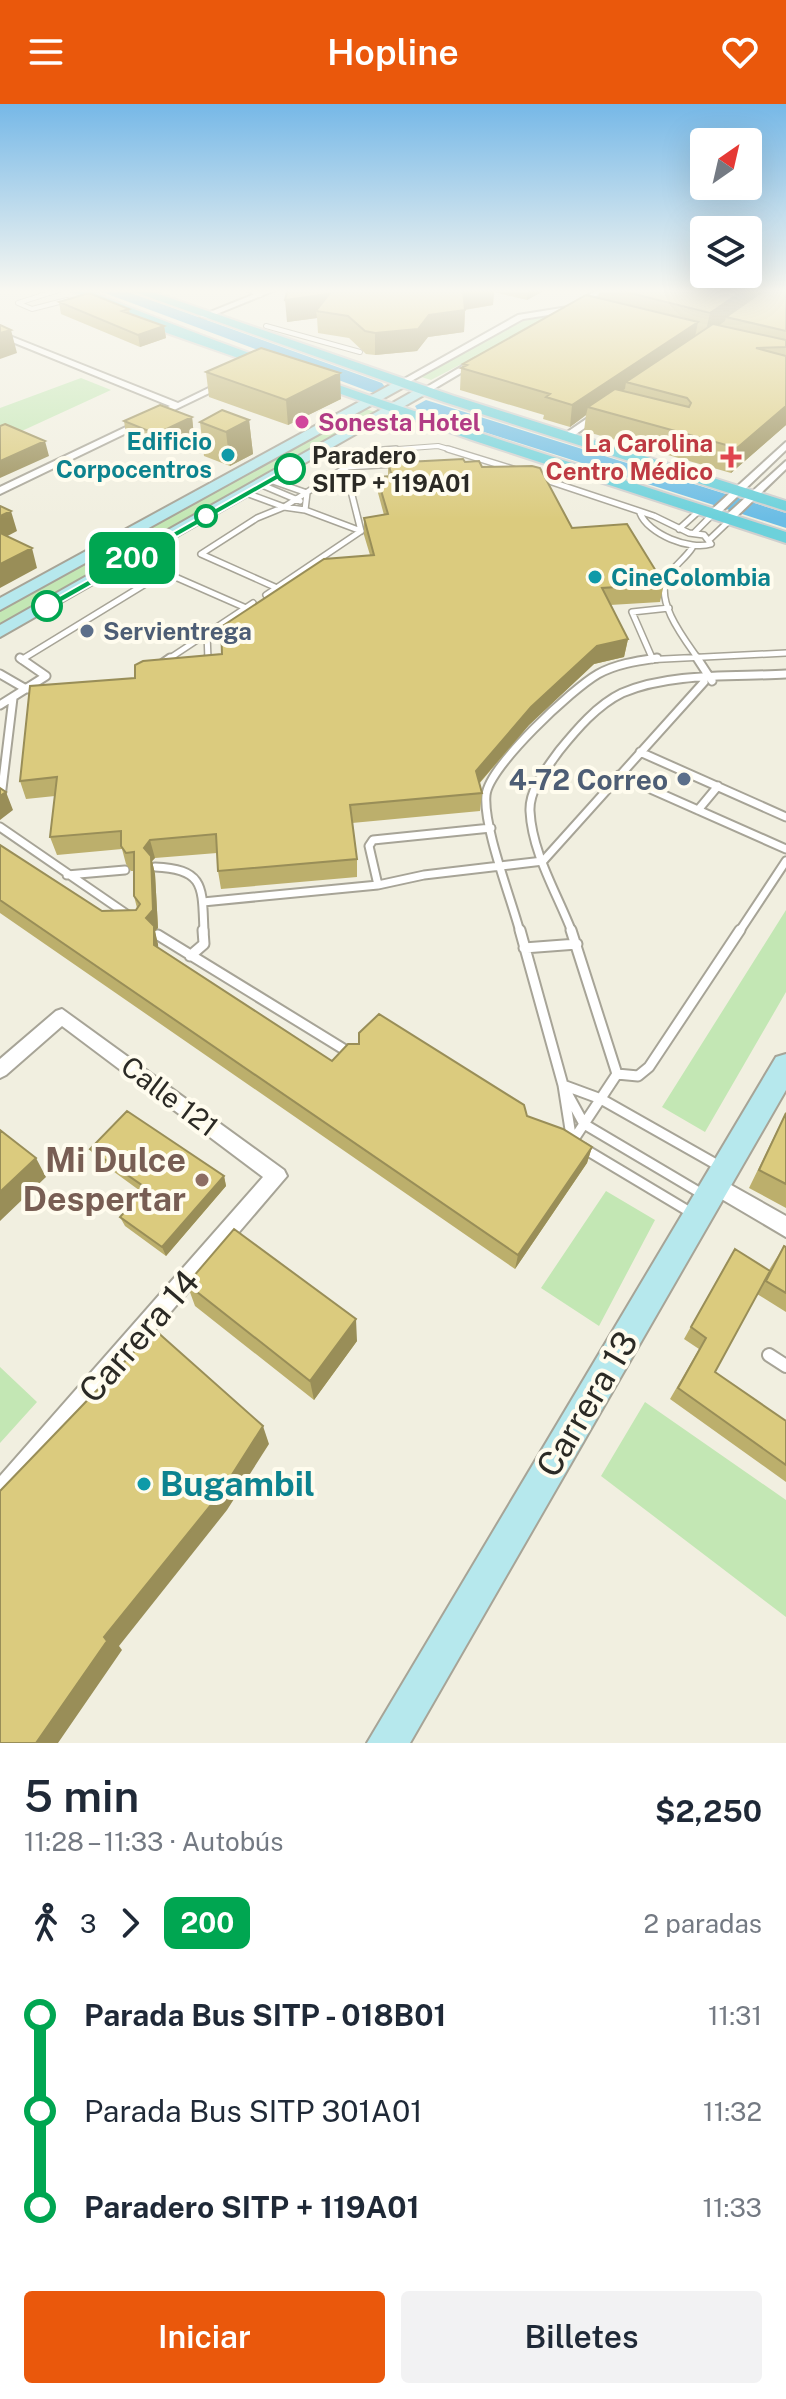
<!DOCTYPE html>
<html lang="es">
<meta charset="utf-8">
<style>
:root{--surface:#fff;--page:#f2f2f3;--text:#1f2937;--muted:#747a83;--accent:#ea580c}
body{margin:0;font-family:"Public Sans",sans-serif;background:var(--page);color:var(--text);height:100vh;display:flex;flex-direction:column;font-size:30px;white-space:nowrap}
*{box-sizing:border-box;margin:0}
p{font-size:26px;color:var(--muted)}
.icon{flex:none;width:44px;height:44px;fill:none;stroke:currentColor;stroke-width:2;stroke-linecap:round;stroke-linejoin:round}
.map{position:relative;height:1639px;overflow:hidden}
.panel{display:flex;flex-direction:column;background:var(--surface);flex:1}
.panel>*{flex:none}
.badge{padding:0 16px;border-radius:12px;font-size:28px;line-height:52px}
.needle{width:52px;rotate:34deg}
.controls{position:absolute;left:690px;top:24px;display:grid;gap:16px}
.controls a{display:grid;place-items:center;width:72px;height:72px;border-radius:8px;background:var(--surface);box-shadow:0 8px 32px #0002;font-size:40px}
.map>.badge{position:absolute;translate:-50% -50%;box-shadow:0 0 0 4px #fff}
.legs{display:flex;align-items:center;gap:12px;height:88px;padding:0 24px;font-size:26px}
.legs p{margin-inline-start:auto}
.summary{display:flex;align-items:center;justify-content:space-between;height:136px;padding:0 24px}
h1{font-size:44px;font-weight:600;line-height:60px}
.button{display:flex;gap:16px;margin-top:auto;padding:16px 24px}
.button a{flex:1;height:92px;border-radius:8px;background:var(--accent);color:#fff;font-size:32px;font-weight:600;line-height:92px;text-align:center}
.button a+a{background:var(--page);color:var(--text)}
ul{padding:0 24px;list-style:none}
li{display:flex;align-items:center;gap:28px;height:96px;font-size:30px}
li i{display:grid;place-items:center;width:12px;height:100%;margin:0 10px;background:currentColor}
li i::after{content:'';width:20px;height:20px;margin:-10px;border:6px solid;border-radius:50%;background:var(--surface)}
li p{margin-inline-start:auto}
li:first-child i{background:linear-gradient(#0000 50%,currentColor 0)}
li:last-child i{background:linear-gradient(currentColor 50%,#0000 0)}
header{display:flex;justify-content:space-between;align-items:center;height:104px;padding:0 24px;background:var(--accent);color:#fff;font-size:36px;font-weight:600}
.map>svg:first-child{display:block}
.green{fill:#c3e7b4}
.lines{fill:none;stroke-linecap:round;stroke-linejoin:round}
.river{fill:#6bbde5;fill-rule:evenodd}
.lane-far4-casing{stroke:#a7a497;stroke-width:6}
.lane-far3-casing{stroke:#a7a497;stroke-width:8}
.lane-far2-casing{stroke:#a7a497;stroke-width:11}
.lane-far1-casing{stroke:#a7a497;stroke-width:13}
.lane-casing{stroke:#a7a497;stroke-width:16}
.street-casing{stroke:#a7a497;stroke-width:4}
.secondary-casing{stroke:#a7a497;stroke-width:4}
.primary-casing{stroke:#d0d0cf;stroke-width:4}
.lane-far4{stroke:#fff;stroke-width:4}
.lane-far3{stroke:#fff;stroke-width:5}
.lane-far2{stroke:#fff;stroke-width:7}
.lane-far1{stroke:#fff;stroke-width:9}
.lane{stroke:#fff;stroke-width:12}
.street{fill:#fff;fill-rule:evenodd}
.secondary{fill:#b6e8ed;fill-rule:evenodd}
.primary{fill:#6cd1db;fill-rule:evenodd}
.wall{fill:#bcaf6c}
.shaded-wall{fill:#998e58}
.building{fill:#dbcb7e;stroke:#998e58;stroke-width:2}
.line-1{fill:#00a651;stroke:#fff;stroke-width:2}
.hotel-dot{fill:#d1479c;stroke:#fffcee;stroke-width:3}
.culture-dot{fill:#0f9aa8;stroke:#fffcee;stroke-width:3}
.health-dot{fill:#e0444e;stroke:#fffcee;stroke-width:3}
.stop-1-dot{fill:#fff;stroke:#00a651;stroke-width:4}
.service-dot{fill:#5c6f8a;stroke:#fffcee;stroke-width:3}
.education-dot{fill:#8d6e63;stroke:#fffcee;stroke-width:3}
.labels{text-anchor:middle;dominant-baseline:central;stroke-width:8;stroke-linejoin:round;paint-order:stroke}
.far-hotel-label{font-size:24px;font-weight:bold;fill:#b23c85;stroke:#fffcee;text-anchor:start}
.far-culture-label{font-size:24px;font-weight:bold;fill:#0d838f;stroke:#fffcee;text-anchor:end}
.far-health-label{font-size:24px;font-weight:bold;fill:#be3a42;stroke:#fffcee;text-anchor:end}
.far-stop-label{font-size:24px;font-weight:bold;fill:#2b2a25;stroke:#fffcee;text-anchor:start}
.far-service-label{font-size:24px;font-weight:bold;fill:#4e5e75;stroke:#fffcee;text-anchor:start}
.service-label{font-size:28px;font-weight:bold;fill:#4e5e75;stroke:#fffcee;text-anchor:end}
.street-label{font-size:28px;fill:#2b2a25;stroke:#fffcee}
.near-education-label{font-size:34px;font-weight:bold;fill:#785e54;stroke:#fffcee;text-anchor:end}
.near-street-label{font-size:34px;fill:#2b2a25;stroke:#fffcee}
.near-culture-label{font-size:34px;font-weight:bold;fill:#0d838f;stroke:#fffcee;text-anchor:start}
</style>
<header><svg class="icon" aria-label="menu" viewBox="0 0 24 24"><path d="M4 6h16M4 12h16M4 18h16"/></svg>Hopline<svg class="icon" aria-label="heart" viewBox="0 0 24 24"><path d="M12 20l-8-8c-3-5 5-10 8-4 3-6 11-1 8 4z"/></svg></header>
<div class="map">
<svg width="786" height="1639" viewBox="0 0 786 1639">
<rect width="100%" height="100%" fill="#f1efe0"/>
<path class="green" d="M533,212L549,214L431,276L418,272Z
M81,274L111,286L0,337V304Z
M365,305L376,308L140,442L128,436Z
M122,440L134,446L0,521V507Z
M786,806V888L705,1028L662,1003Z
M606,1087L655,1116L599,1222L541,1184Z
M0,1263L37,1298L0,1339Z
M645,1298L786,1396V1513L601,1372Z"/>
<g class="lines">
<path class="river" d="M94,185H120L382,279L385,283L375,289L368,287Z
M426,296L786,409V424L418,307L415,302Z"/>
<g class="lane-far4-casing">
<path id="lane-far4" d="M62,185L18,199L32,205L67,196
M247,185L260,191
M266,222L360,248
M371,347L438,342L455,347"/>
</g>
<g class="lane-far3-casing">
<path id="lane-far3" d="M448,345L516,366
M345,363L361,427
M346,363L396,360
M537,373L654,412L689,429L704,431L711,440C690,447 648,430 640,409
M270,376L307,389
M262,381L300,397
M246,389L284,403L305,406
M307,389L305,406L361,427
M679,425L700,406
M694,429L713,410
M710,435L730,416
M692,444C685,455 673,462 667,474C655,499 686,537 699,556
M277,484L201,450L257,414L284,403L371,347L396,345
M266,491L361,427
M207,529L208,556
M21,556L160,471L173,472L246,504
M167,556L253,499
M644,556L786,549
M653,556L632,508L669,504"/>
</g>
<g class="lane-far2-casing">
<path id="lane-far2" d="M20,554L46,572
M208,554V560
M697,554L712,577
M163,559L170,554
M0,570L26,585H39
M0,601L46,572
M640,648L786,713
M619,671L786,745
M1,693L13,594
M698,706L718,682
M0,723L128,811
M155,763C206,765 202,784 204,828
M67,771L125,766
M378,781L369,742L373,736L491,724
M203,798L378,781L424,771L543,757L704,578
M520,828C511,794 483,723 486,691C489,662 572,585 598,570C616,560 637,557 657,554
M572,828C557,789 532,749 530,707C529,685 547,664 559,647C576,626 597,601 622,589C670,568 735,573 786,570
M739,828L786,757"/>
</g>
<g class="lane-far1-casing">
<path id="lane-far1" d="M520,826L563,981L572,1038
M571,826L617,970
M158,831L350,949
M524,844L577,840
M190,852L204,840L203,826
M617,970L638,972L649,963L740,826
M563,981L601,995L721,1063
M567,989L584,1020L704,1091
M572,1038L617,970
M583,1044L695,1111"/>
</g>
<g class="lane-casing">
<path id="lane" d="M769,1251L786,1262"/>
</g>
<g class="street-casing">
<path id="street" d="M267,185H278L207,214L200,212Z
M599,185H609L579,202L580,206L523,215L404,281L397,279L518,211L568,203Z
M0,228L178,299L223,277L230,279L0,390V383L170,302L0,233Z
M476,254L483,256L427,289L420,287Z
M598,307L606,309L569,335H563V331Z
M786,338V346L717,412H709V408Z
M786,357V365L732,417H724V413Z
M62,905L284,1066L287,1072L8,1398L0,1402V1372L263,1073L62,922L6,971L0,974V955L56,907Z
M715,1072L786,1112V1133L708,1087L705,1081L708,1075Z"/>
</g>
<g class="secondary-casing">
<path id="secondary" d="M401,275L407,279L406,282L0,506V494Z
M419,284L431,287L0,533V521Z
M786,950V986L410,1639H367L776,953Z"/>
</g>
<g class="primary-casing">
<path id="primary" d="M67,185H84C313,279 551,352 786,428V439L475,337L167,229Z
M126,185H144L454,292L786,397V407L444,298Z"/>
</g>
<use href="#lane-far4" class="lane-far4"/>
<use href="#lane-far3" class="lane-far3"/>
<use href="#lane-far2" class="lane-far2"/>
<use href="#lane-far1" class="lane-far1"/>
<use href="#lane" class="lane"/>
<use href="#street" class="street"/>
<use href="#secondary" class="secondary"/>
<use href="#primary" class="primary"/>
</g>
<path class="wall" d="M288,185H547L527,196L494,188L493,201L465,206L464,228L428,233L417,247L375,251L366,250L349,234L318,229L317,214L287,218Z
M600,185H786V321L731,369L584,327L586,311L570,323L543,315L544,311L460,286L461,264L462,263L463,260L598,194Z
M59,198L129,205L130,210L164,222L166,234L140,243L61,210Z
M206,268L341,295L288,321L209,293Z
M192,313L194,332L159,349L127,336L124,317Z
M249,316L253,350L230,362L204,352L200,318Z
M465,358L482,363L572,424L664,480L660,498L610,501L628,535L624,553L594,560L529,621L479,680L482,689L480,707L352,719L357,755V773L221,785L218,767L217,749L155,754L152,757L155,770L158,824L155,827L158,844L332,957L527,1012L592,1043L587,1059L515,1165L0,809V741L102,807L136,806L137,804L134,792V767H131L126,760L122,745L57,751L50,733L55,692L26,695L20,677L135,574L222,550L370,451L364,431V414L384,411L378,389L377,373L388,372V359Z
M786,1008V1104L749,1084Z
M90,1045L224,1072L226,1082L166,1152L125,1122L120,1113L143,1089L95,1054Z
M784,1142L786,1143V1208L757,1190L715,1268L786,1317V1378L670,1295L699,1245L684,1235L727,1158L769,1166Z
M187,1180L357,1237L314,1296L195,1202Z"/>
<path class="shaded-wall" d="M463,185H494L493,201L462,206Z
M528,185H547L527,196Z
M745,185H771L726,213L725,217L705,231L710,209Z
M329,190L316,207L317,214L287,218L285,196Z
M465,206L464,228L428,233L417,247L375,251V229L429,211Z
M698,218L694,238L626,278L625,285L595,305L588,303L586,311L570,323L572,301Z
M164,222L166,234L140,243L138,231Z
M11,226L17,249L0,255V229Z
M340,269L341,295L288,321L286,296Z
M786,302V321L731,369L737,344Z
M192,313L194,332L159,349L156,330Z
M249,316L253,350L230,362L226,328Z
M45,337L49,352L0,374V357Z
M11,407L17,427L0,436V412Z
M32,444L37,464L0,484V460Z
M628,535L624,553L594,560L529,621L474,685L476,667L531,603L597,542Z
M6,688L13,706L0,716V692Z
M150,736L155,754L152,757L155,770L158,824L155,827L158,840L159,859L146,814L144,744Z
M592,1043L587,1059L515,1165L518,1151Z
M36,1054L46,1073L0,1117V1088Z
M224,1072L226,1082L166,1152L162,1143Z
M356,1215L357,1237L314,1296L310,1277Z
M263,1322L269,1340L227,1406L119,1542L122,1546L58,1639H36L104,1533Z"/>
<path class="building" d="M288,185H463L465,206L429,211L418,225L375,229L365,227L348,212L316,207L329,190L285,196Z
M614,185H745L710,209Z
M766,185H786V227L726,213Z
M89,189L129,205L122,207L164,222L138,231L59,198Z
M586,191L698,218L572,301L546,293L550,290L461,264L467,261L463,260Z
M713,220L786,236V243L756,244L786,252V302L737,344L588,303L615,285L689,303L691,299L687,294L626,278Z
M0,221L11,226L0,229Z
M261,244L340,269L286,296L206,268Z
M160,301L192,313L156,330L124,317Z
M222,306L249,316L226,328L200,318Z
M5,320L45,337L0,357V322Z
M463,355L465,358L479,357L482,363L532,362L540,364L572,424L627,420L664,480L602,484L628,535L597,542L531,603L476,667L482,689L350,701L357,755L218,767L216,730L150,736L144,744L151,752L153,806L146,814L154,822V841L332,957L348,940H359V929L379,910L524,1001L527,1012L563,1025L592,1043L518,1151L0,796V741L102,807L136,806L140,800L134,792V748L126,749L121,742V727L50,733L57,673L20,677L30,582L135,574V561L143,557L222,550L221,523L324,455L374,451L364,414L388,410L377,373L392,372L388,359Z
M0,402L11,407L0,412Z
M0,429L32,444L0,460Z
M0,684L6,688L0,692Z
M127,1007L224,1072L162,1143L120,1113L146,1084L90,1045Z
M786,1009V1080L759,1066Z
M0,1026L36,1054L0,1088Z
M234,1125L356,1215L310,1277L187,1180Z
M784,1142L786,1143V1189L766,1177Z
M735,1145L770,1167L715,1268L786,1317V1361L678,1284L706,1234L691,1223Z
M155,1226L263,1322L219,1391L104,1533L107,1537L36,1639H0V1387Z"/>
<linearGradient id="sky" x2="0" y2="1"><stop stop-color="#76b8e7"/><stop offset="0.45" stop-color="#f9f8f1"/><stop offset="1" stop-color="#f9f8f1" stop-opacity="0"/></linearGradient>
<rect width="786" height="415" fill="url(#sky)"/>
<path class="line-1" d="M290,362L293,367L51,504L42,502Z"/>
<circle class="hotel-dot" cx="302" cy="318" r="8"/>
<g class="culture-dot">
<circle cx="228" cy="351" r="8"/>
<circle cx="595" cy="473" r="8"/>
<circle cx="144" cy="1380" r="8"/>
</g>
<path class="health-dot" d="M727 341h8v8h8v8h-8v8h-8v-8h-8v-8h8z"/>
<g class="stop-1-dot">
<circle cx="290" cy="365" r="14"/>
<circle cx="206" cy="412" r="10"/>
<circle cx="47" cy="502" r="14"/>
</g>
<g class="service-dot">
<circle cx="87" cy="527" r="8"/>
<circle cx="684" cy="675" r="8"/>
</g>
<circle class="education-dot" cx="202" cy="1076" r="8"/>
<g class="labels">
<g class="far-hotel-label">
<text x="318" y="318">Sonesta Hotel</text>
</g>
<g class="far-culture-label">
<text x="212" y="337">Edificio<tspan x="212" dy="28">Corpocentros</tspan></text>
<text x="611" y="473" text-anchor="start">CineColombia</text>
</g>
<g class="far-health-label">
<text x="713" y="339">La Carolina<tspan x="713" dy="28">Centro Médico</tspan></text>
</g>
<g class="far-stop-label">
<text x="312" y="351">Paradero<tspan x="312" dy="28">SITP + 119A01</tspan></text>
</g>
<g class="far-service-label">
<text x="103" y="527">Servientrega</text>
</g>
<g class="service-label">
<text x="668" y="675">4-72 Correo</text>
</g>
<g class="street-label">
<text transform="translate(170 992) rotate(37)">Calle 121</text>
</g>
<g class="near-education-label">
<text x="186" y="1056">Mi Dulce<tspan x="186" dy="39">Despertar</tspan></text>
</g>
<g class="near-street-label">
<text transform="translate(139 1232) rotate(-49)">Carrera 14</text>
<text transform="translate(587 1300) rotate(-59)">Carrera 13</text>
</g>
<g class="near-culture-label">
<text x="160" y="1380">Bugambil</text>
</g>
</g>
</svg>
<div class="controls">
<a><svg class="needle" viewBox="-14 -14 28 28"><path d="M0-13l5 13h-10z" fill="#e53935"/><path d="M0 13l5-13h-10z" fill="#747a83"/></svg></a>
<a><svg class="icon" aria-label="layers" viewBox="0 0 24 24"><path d="M12 4l9 5-9 5-9-5zM3 14l9 5 9-5"/></svg></a>
</div>
<b class="badge" style="left:132px;top:454px;background:#00a651;color:#fff">200</b>
</div>
<section class="panel">
<div class="summary"><div><h1>5 min</h1><p>11:28 – 11:33 · Autobús</p></div><b>$2,250</b></div>
<div class="legs"><svg class="icon" aria-label="walk" viewBox="0 0 24 24"><circle cx="13" cy="4" r="2"/><path d="M13 8l-2 6 4 7M11 14l-3 7M7 12l3-4h3l4 4"/></svg>3<svg class="icon" aria-label="forward" viewBox="0 0 24 24"><path d="M9 5l7 7-7 7"/></svg><b class="badge" style="background:#00a651;color:#fff">200</b><p>2 paradas</p></div>
<ul>
<li><i style="color:#00a651"></i><b>Parada Bus SITP - 018B01</b><p>11:31</p></li>
<li><i style="color:#00a651"></i><span>Parada Bus SITP 301A01</span><p>11:32</p></li>
<li><i style="color:#00a651"></i><b>Paradero SITP + 119A01</b><p>11:33</p></li>
</ul>
<div class="button"><a>Iniciar</a><a>Billetes</a></div>
</section>
